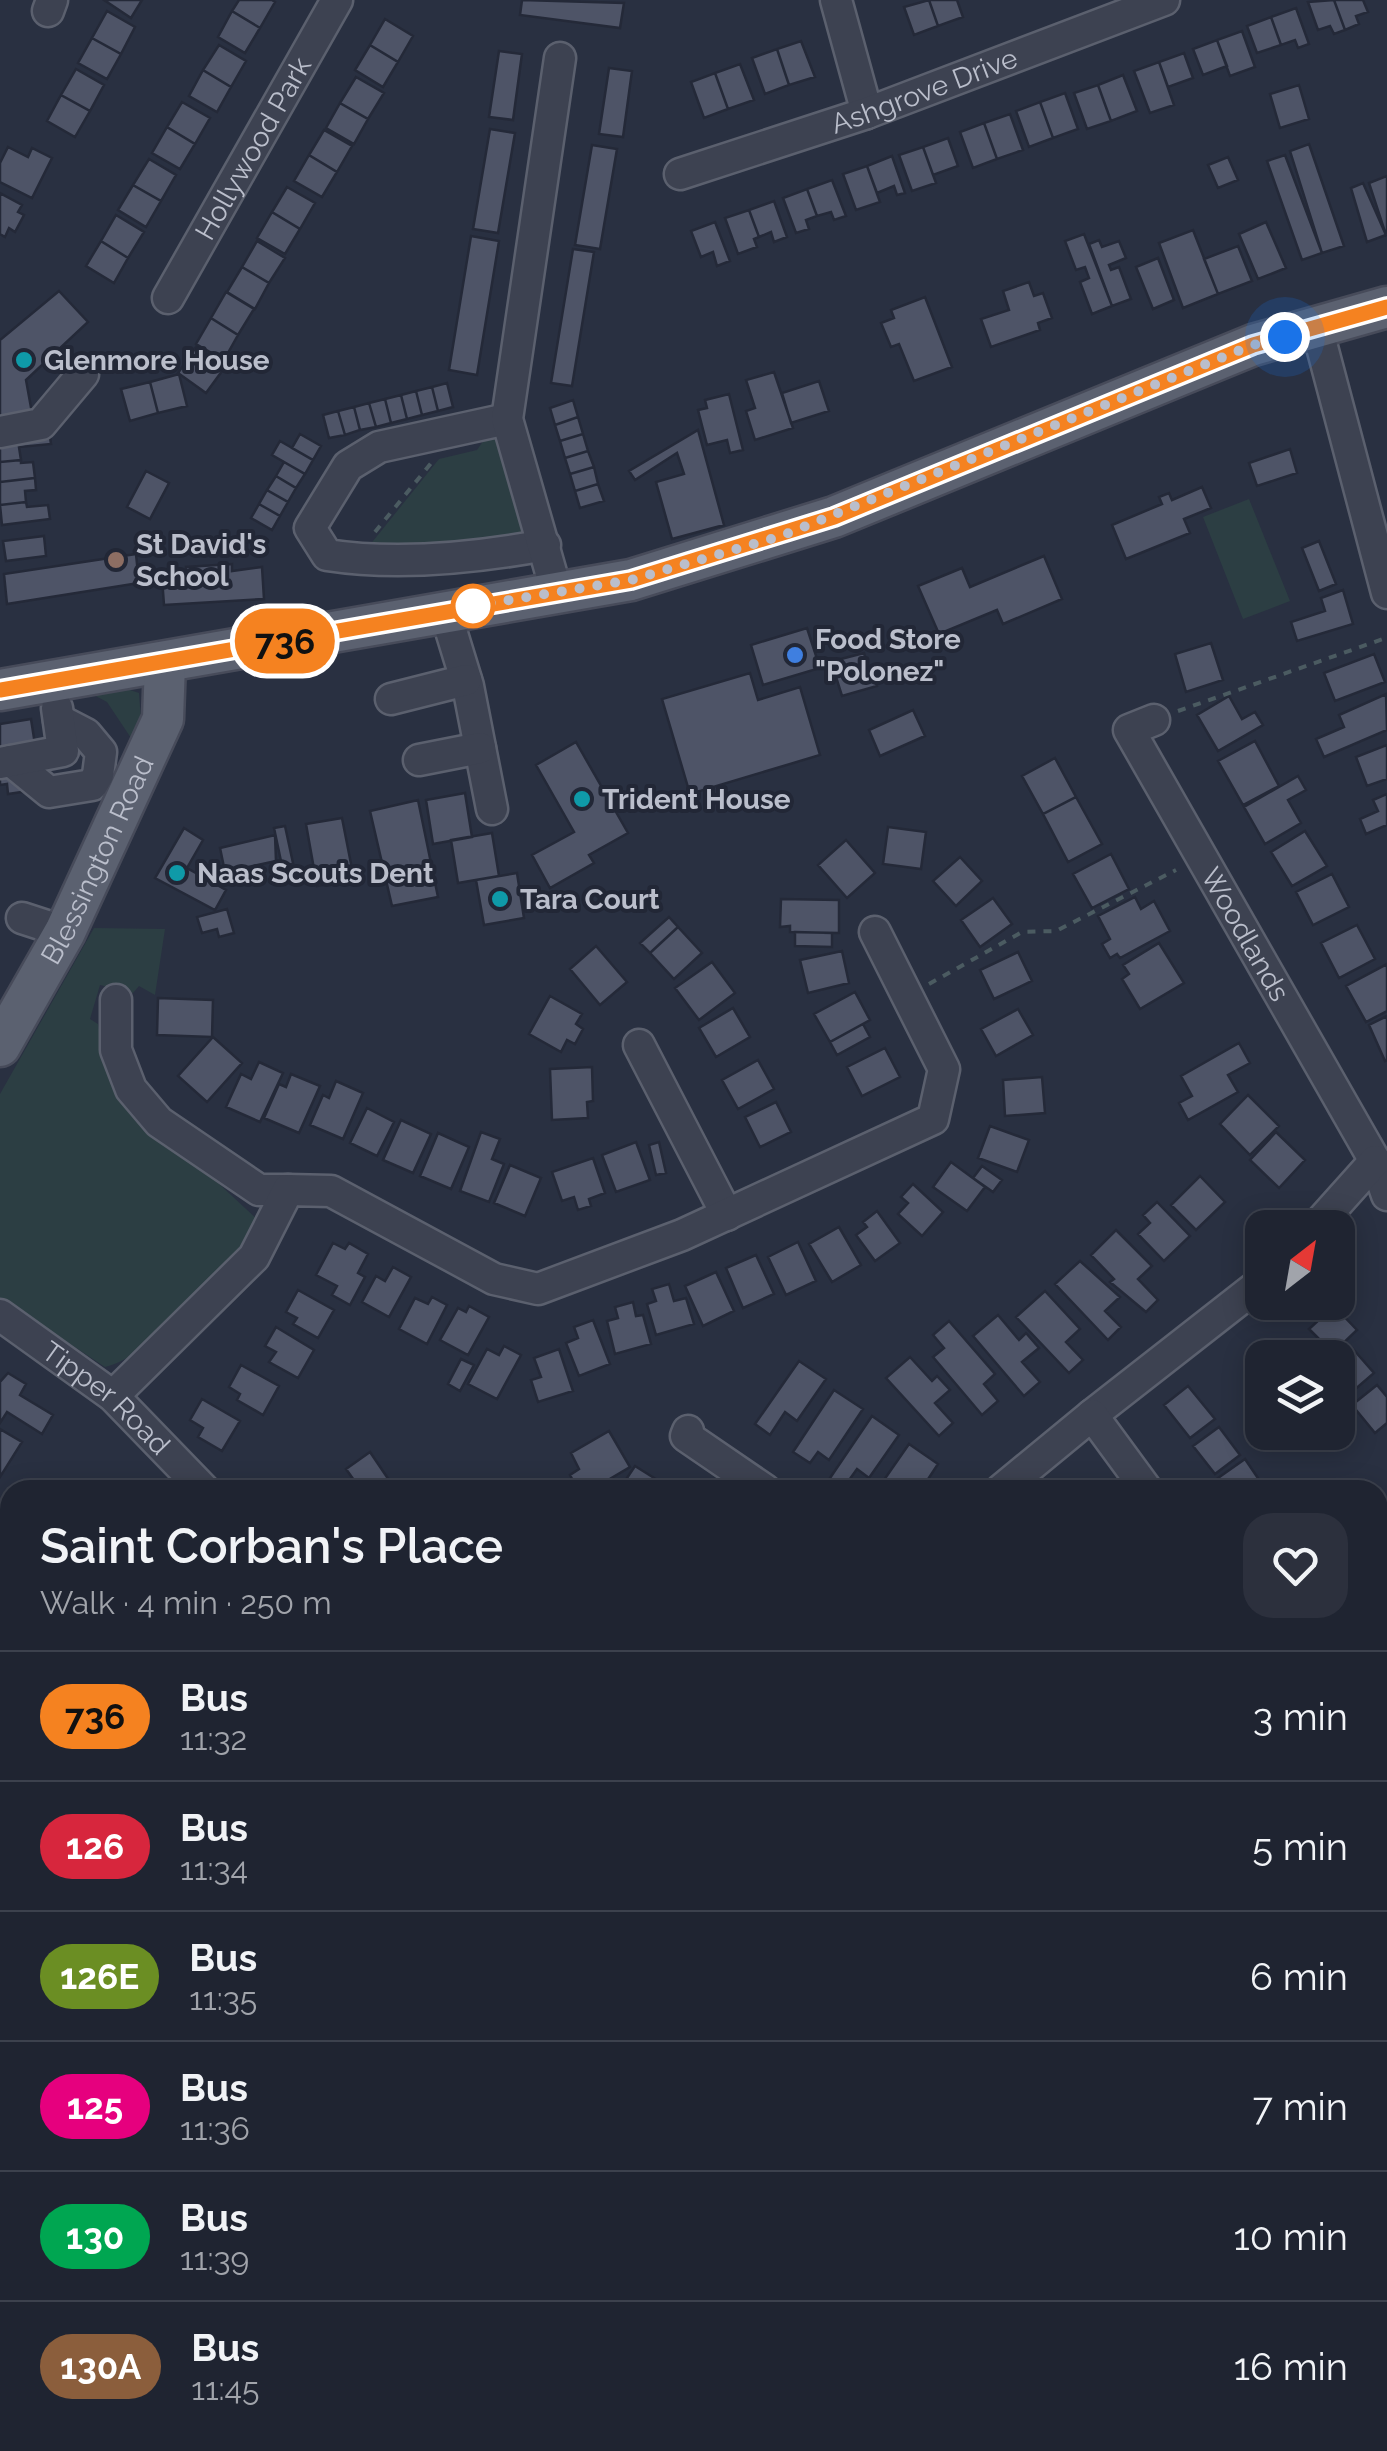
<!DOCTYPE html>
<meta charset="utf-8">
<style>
:root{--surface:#1f2431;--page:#2c303d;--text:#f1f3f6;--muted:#a1a4ab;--line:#3c414d}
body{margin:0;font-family:Raleway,sans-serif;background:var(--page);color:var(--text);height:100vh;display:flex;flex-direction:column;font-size:38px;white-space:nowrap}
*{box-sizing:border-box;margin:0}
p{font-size:32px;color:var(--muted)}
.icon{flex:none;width:55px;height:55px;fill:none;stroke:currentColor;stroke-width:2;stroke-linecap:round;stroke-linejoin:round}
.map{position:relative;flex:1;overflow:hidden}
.sheet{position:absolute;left:0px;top:1480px;width:1388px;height:972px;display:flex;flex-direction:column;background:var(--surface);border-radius:30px 30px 0 0;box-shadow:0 5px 25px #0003,0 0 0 2px var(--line)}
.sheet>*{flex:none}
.badge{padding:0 20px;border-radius:32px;font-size:35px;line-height:65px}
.needle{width:65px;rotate:31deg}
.buttons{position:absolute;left:1245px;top:1210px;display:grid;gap:20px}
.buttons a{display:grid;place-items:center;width:110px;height:110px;border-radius:20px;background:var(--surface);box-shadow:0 5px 25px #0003,0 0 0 2px var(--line);font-size:50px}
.you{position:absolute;width:50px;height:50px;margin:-25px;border:8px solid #fff;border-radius:50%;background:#1a73e8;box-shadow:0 0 0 15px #1a73e833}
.map>.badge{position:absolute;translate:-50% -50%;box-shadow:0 0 0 5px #fff}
.round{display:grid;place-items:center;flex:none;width:105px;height:105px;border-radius:30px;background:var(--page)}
.headline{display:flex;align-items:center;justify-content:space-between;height:170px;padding:0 40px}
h1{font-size:48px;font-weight:600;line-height:75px}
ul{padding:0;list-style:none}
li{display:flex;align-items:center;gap:30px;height:130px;padding:0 40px;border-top:2px solid var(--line)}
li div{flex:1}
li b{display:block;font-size:38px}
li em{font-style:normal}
li .badge{min-width:110px;font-weight:700;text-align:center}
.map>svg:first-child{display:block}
.green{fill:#2c3e43}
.building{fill:#4e5467;stroke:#242938;stroke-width:2.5}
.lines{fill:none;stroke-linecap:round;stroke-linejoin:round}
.minor-casing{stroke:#5b606e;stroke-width:35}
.major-casing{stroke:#474b5a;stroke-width:45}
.path{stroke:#4b5b61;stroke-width:4;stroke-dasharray:8 8;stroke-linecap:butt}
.minor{stroke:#3d4251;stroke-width:30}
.major{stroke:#5b6170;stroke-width:40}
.line-casing{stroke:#fff;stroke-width:22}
.line{stroke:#f58220;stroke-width:15}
.walk{stroke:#babecb;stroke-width:10;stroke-dasharray:0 18}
.culture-dot{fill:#0f9aa8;stroke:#222736;stroke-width:4}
.education-dot{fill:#8d6e63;stroke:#222736;stroke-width:4}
.stop-dot{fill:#fff;stroke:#f58220;stroke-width:5}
.shop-dot{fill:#3f7fe0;stroke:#222736;stroke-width:4}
.labels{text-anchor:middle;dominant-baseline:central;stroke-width:8;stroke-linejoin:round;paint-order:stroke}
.street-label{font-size:28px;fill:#babecb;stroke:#222736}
.poi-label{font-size:28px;font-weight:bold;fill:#babecb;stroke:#222736;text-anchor:start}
</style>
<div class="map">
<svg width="1387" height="2451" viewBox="0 0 1387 2451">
<rect width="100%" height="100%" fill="#293041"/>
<path class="green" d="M488,434L500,437L529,529L523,540L365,551L439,459L477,450Z
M1249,499L1290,601L1243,619L1203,517Z
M124,688L139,693L141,720L131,738L107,702L90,693Z
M94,928L165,929L155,995L139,986L133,993L100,985L90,1019L98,1024L109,1080L133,1118L217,1182L261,1223L252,1239C216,1274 152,1357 105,1367L0,1298V1094Z
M0,1605L10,1611V1760H0Z
M1387,2131V2451H1248L1235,2443L1378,2442V2137Z"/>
<path class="building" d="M104,0H142L131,18Z
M239,0H272L275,2L260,28L232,11Z
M522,0L624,3L620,28L520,15Z
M929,0L938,26L914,35L904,7Z
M929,0H957L963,17L938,26Z
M1334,0L1345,30L1334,34L1330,26L1318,30L1308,2Z
M1334,0H1363L1368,12L1356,16L1359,24L1345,30Z
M1296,8L1309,44L1298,48L1295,40L1281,45L1271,17Z
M107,11L135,27L121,54L92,38Z
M232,11L260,28L245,53L218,37Z
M1271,17L1281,45L1257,53L1247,26Z
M385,19L413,36L398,62L370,45Z
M1242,31L1255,67L1230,76L1217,40Z
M92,38L121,54L107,79L78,63Z
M1217,40L1227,66L1203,75L1193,49Z
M801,41L815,77L789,85L777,49Z
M219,45L246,61L231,87L203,70Z
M370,45L398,62L383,87L355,70Z
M777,49L789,85L765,94L752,58Z
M499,51L522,54L513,120L489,117Z
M1184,53L1193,78L1168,87L1159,62Z
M1159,62L1174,105L1150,113L1134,71Z
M740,64L754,100L728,109L715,73Z
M609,68L632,71L623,137L599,134Z
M76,69L104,85L90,111L61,95Z
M203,70L231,87L217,112L189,96Z
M715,73L728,109L704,118L691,82Z
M1123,75L1137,111L1111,121L1098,85Z
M356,77L384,93L368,119L340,103Z
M1098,85L1111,121L1087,129L1074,93Z
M1299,85L1309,119L1280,128L1270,94Z
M1065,93L1078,129L1053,138L1040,102Z
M61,95L90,111L75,137L47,121Z
M182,102L210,118L195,144L167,127Z
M1040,102L1053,138L1029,147L1016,111Z
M340,103L368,119L354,144L326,128Z
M1010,114L1023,150L997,159L984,123Z
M984,123L997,159L973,168L960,132Z
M167,127L195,144L180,169L152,153Z
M490,129L515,133L498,233L473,229Z
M324,130L352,146L337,172L309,155Z
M948,138L958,166L933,175L923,147Z
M1309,144L1344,246L1322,253L1290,151Z
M592,145L617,149L600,249L575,245Z
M8,147L28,157L32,148L52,158L32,198L0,182V163Z
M923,147L936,183L912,191L899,155Z
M309,155L337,172L322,197L294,181Z
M1285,155L1322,253L1302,260L1267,161Z
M892,156L905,193L897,195L894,186L877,193L867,166Z
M1228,157L1238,180L1218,188L1208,165Z
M149,159L176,175L161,201L133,185Z
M867,166L880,202L856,210L843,174Z
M1387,176V234L1386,235L1369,183Z
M832,180L846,216L834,220L831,212L817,216L807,189Z
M1363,183L1386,235L1367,242L1351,188Z
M133,185L161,201L146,227L118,210Z
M287,187L315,203L300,229L272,212Z
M807,189L817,216L806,220L809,229L796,233L783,198Z
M0,193L22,205L18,212L24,215L15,232L9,228L5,237L0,234Z
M774,201L787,237L774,242L771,232L759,237L749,210Z
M749,210L759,237L754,239L757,247L738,254L725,218Z
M272,212L300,229L285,254L257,238Z
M116,215L144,232L128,258L101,241Z
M715,222L730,261L717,266L713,252L701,257L691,231Z
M1266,222L1286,268L1258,279L1239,234Z
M1193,230L1218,294L1183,308L1159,243Z
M1084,234L1112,306L1092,314L1080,282L1089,278L1085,267L1076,270L1065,241Z
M471,236L499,241L477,375L449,370Z
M1099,240L1102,247L1119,241L1126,258L1109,265L1111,270L1119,267L1131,299L1112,306L1089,244Z
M101,241L128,258L114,283L86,266Z
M257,241L285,258L269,283L242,267Z
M1238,246L1252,281L1218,294L1204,259Z
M573,249L594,252L572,386L551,383Z
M1158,258L1174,300L1153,309L1136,267Z
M242,267L269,283L255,309L227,292Z
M1029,282L1034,296L1043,293L1052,318L1038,323L1040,330L991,347L981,319L1009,310L1003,291Z
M59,291L88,322L26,380L32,413L0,419V340Z
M226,292L254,309L238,335L211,318Z
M925,297L952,367L914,381L899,344L891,347L881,323L894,318L891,310Z
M211,318L238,335L224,360L196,344Z
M196,347L225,367L206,393L178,373Z
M774,372L793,428L755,440L746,411L755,408L746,380Z
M179,374L187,406L158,413L150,382Z
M819,381L829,411L791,423L782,393Z
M150,382L158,413L130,421L121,389Z
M447,383L453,407L438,411L432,387Z
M432,387L438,411L422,415L416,391Z
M416,391L422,415L407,419L401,395Z
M729,394L743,450L730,453L727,440L707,445L698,410L707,408L705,400Z
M401,395L407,419L391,423L385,399Z
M385,399L391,423L376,427L369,403Z
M573,400L578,417L555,425L550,408Z
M369,403L376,427L360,430L354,407Z
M354,407L360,430L345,435L338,411Z
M338,411L345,435L329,438L323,415Z
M578,417L583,434L560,441L555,425Z
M49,430L51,444L19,447L21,460L0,462V436Z
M698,430L724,525L672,539L656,482L684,474L677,453L635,480L629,471Z
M300,434L321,446L313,460L292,448Z
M583,434L588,451L565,458L560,441Z
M280,441L313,460L305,474L272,455Z
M1290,449L1297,473L1257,486L1249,463Z
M588,451L594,467L570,474L565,458Z
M21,460V463L33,462L35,478L0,482V462Z
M284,462L305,474L296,488L276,476Z
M594,467L598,484L575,491L570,474Z
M146,471L169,483L150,519L127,507Z
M276,476L296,488L288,502L267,490Z
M35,478L36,490L25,491L26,502L0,505V482Z
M598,484L604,501L580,508L575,491Z
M1202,487L1211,508L1184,519L1190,533L1126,559L1112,525L1162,504L1159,497L1169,493L1172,500Z
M267,490L288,502L280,516L259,504Z
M26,502L27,507L48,505L50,519L2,525L0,505Z
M259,504L280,516L272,530L251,518Z
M44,536L46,556L6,561L3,541Z
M1319,541L1336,584L1319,591L1302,548Z
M136,554L139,583L7,604L4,574Z
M1044,556L1062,599L1003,624L997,610L939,634L918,586L962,568L970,587Z
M232,564V571L262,567L264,599L164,605L162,578L186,576V567Z
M1343,590L1353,624L1297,641L1291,622L1325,611L1321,598Z
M807,628L820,668L763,685L751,645Z
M1211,643L1223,680L1186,692L1175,654Z
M864,653L867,664L840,671L837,660Z
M1374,654L1385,682L1335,701L1324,673Z
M871,667L877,686L842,696L836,677Z
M750,673L758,700L800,687L820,755L690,794L662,699Z
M1386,694L1387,730L1324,757L1316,739L1344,727L1339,715Z
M1229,696L1242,719L1255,712L1263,725L1218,751L1197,715Z
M913,710L925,736L880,756L869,730Z
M31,719L42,789L8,794L7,784L0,785V724Z
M1255,741L1279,786L1243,805L1218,761Z
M576,742L628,833L589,855L594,863L550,888L532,855L574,832L536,765Z
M1387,745V779L1367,786L1356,757Z
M1055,758L1076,797L1043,814L1022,776Z
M1298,776L1306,790L1288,800L1301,823L1265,844L1244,807Z
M465,793L472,837L433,844L426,800Z
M1387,794V825L1366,834L1360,819L1378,811L1373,800Z
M1076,797L1102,844L1068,862L1043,814Z
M418,800L438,897L392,906L370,811Z
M342,818L354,879L317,886L306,824Z
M285,826L293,863L282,866L274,828Z
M888,827L926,832L921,869L883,864Z
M184,828L203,840L187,868L226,890L215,910L155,878Z
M1305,831L1327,866L1292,886L1271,852Z
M492,833L499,876L458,883L451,840Z
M275,835L276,861L225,872L220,848Z
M846,840L875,873L847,898L818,865Z
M1111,854L1129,889L1092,908L1073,874Z
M960,857L982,881L956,906L933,881Z
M517,873L524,918L484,925L476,880Z
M1332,874L1349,907L1313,925L1296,892Z
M1135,897L1141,909L1154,901L1170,931L1120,958L1117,954L1110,958L1102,944L1110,939L1098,916Z
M993,898L1012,924L980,947L961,920Z
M781,899L839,900V933L790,932V926L780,927Z
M227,909L234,933L219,937L217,929L202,933L197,917Z
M669,917L678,927L650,953L640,943Z
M1357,925L1375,959L1339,978L1321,943Z
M678,927L702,953L674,979L650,953Z
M795,932L832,933V947L795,946Z
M1159,943L1184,983L1140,1009L1122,979L1129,974L1123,965Z
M596,946L627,982L600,1005L570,969Z
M842,951L849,983L808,993L800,960Z
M1018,952L1032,981L994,999L980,970Z
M712,962L735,993L699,1020L675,988Z
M1387,964V1011L1366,1022L1346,986Z
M855,992L870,1020L830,1042L814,1014Z
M550,996L582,1014L576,1024L583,1029L575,1044L567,1040L561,1052L529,1034Z
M158,998L213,1000L212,1037L157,1035Z
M733,1008L750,1037L716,1057L699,1028Z
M1018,1009L1033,1035L996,1056L981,1029Z
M1387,1016V1060L1385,1061L1369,1025Z
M863,1024L870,1037L837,1055L830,1042Z
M213,1037L242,1063L207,1102L178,1076Z
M1239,1043L1250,1063L1228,1075L1238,1092L1188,1120L1179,1103L1192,1096L1181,1076Z
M885,1048L900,1077L862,1096L847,1067Z
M758,1060L774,1089L738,1109L722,1080Z
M259,1062L283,1073L260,1122L226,1107L241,1074L251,1079Z
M592,1067L593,1101L587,1102L588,1118L552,1120L550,1069Z
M291,1074L320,1086L299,1133L264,1118L279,1084L286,1087Z
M1042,1077L1045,1113L1005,1116L1003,1080Z
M336,1081L363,1093L343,1139L310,1125L323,1095L329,1098Z
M1248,1095L1279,1126L1250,1155L1220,1124Z
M776,1102L791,1132L760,1147L745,1117Z
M367,1108L394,1122L377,1156L350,1143Z
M401,1120L431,1134L413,1173L383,1160Z
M990,1126L1029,1140L1017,1172L978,1158Z
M481,1132L500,1139L492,1159L504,1164L489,1202L460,1191Z
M1276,1132L1305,1160L1279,1188L1250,1160Z
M438,1133L469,1147L451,1189L420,1176Z
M636,1142L650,1180L616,1192L602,1155Z
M659,1142L666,1173L656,1175L649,1145Z
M593,1158L605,1193L589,1199L591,1206L578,1210L574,1197L562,1201L552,1172Z
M951,1162L985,1187L967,1211L933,1187Z
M510,1165L541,1178L525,1216L494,1203Z
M982,1166L1002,1180L993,1192L973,1178Z
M1200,1176L1225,1202L1196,1230L1171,1205Z
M913,1184L943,1212L922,1236L898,1214L908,1203L901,1197Z
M1157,1202L1190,1236L1164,1261L1138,1234L1150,1223L1143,1215Z
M877,1211L900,1243L875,1261L856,1235L867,1227L863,1222Z
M839,1227L861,1265L832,1282L809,1244Z
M1116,1230L1152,1266L1138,1279L1158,1300L1146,1312L1110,1282L1114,1279L1091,1255Z
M798,1242L816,1281L786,1295L768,1257Z
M333,1243L345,1249L349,1243L368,1254L358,1273L365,1277L350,1305L332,1295L337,1286L316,1275Z
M756,1255L774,1294L743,1308L726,1268Z
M1080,1261L1120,1297L1105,1311L1121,1327L1108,1340L1055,1284Z
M393,1267L411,1277L389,1317L362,1302L376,1276L385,1281Z
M716,1272L734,1311L703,1326L685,1286Z
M669,1284L674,1301L686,1298L694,1324L656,1335L647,1304L656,1301L652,1289Z
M298,1290L334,1310L318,1338L293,1324L297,1318L286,1312Z
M1045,1291L1080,1329L1066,1342L1083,1360L1069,1373L1016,1317Z
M432,1297L447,1305L427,1344L399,1329L415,1298L428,1304Z
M633,1302L636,1316L643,1315L651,1344L615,1354L607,1321L618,1318L615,1307Z
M469,1306L489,1317L468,1355L440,1340L458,1308L466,1312Z
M1334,1306L1357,1330L1333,1353L1309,1329Z
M998,1315L1019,1340L1026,1333L1039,1348L1022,1362L1040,1382L1024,1396L973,1336Z
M593,1320L610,1364L579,1376L566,1343L578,1338L574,1327Z
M949,1321L995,1374L984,1384L998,1401L982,1415L933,1357L944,1348L933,1335Z
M276,1327L314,1350L298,1378L269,1362L276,1352L265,1346Z
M504,1346L521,1355L497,1399L468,1384L487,1349L499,1355Z
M559,1349L573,1391L538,1402L531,1380L541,1377L534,1358Z
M1353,1349L1374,1373L1345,1398L1338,1389V1362Z
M910,1357L932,1381L937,1376L950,1390L935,1403L953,1423L939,1436L886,1378Z
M461,1359L474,1365L460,1391L448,1384Z
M799,1361L826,1379L797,1421L785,1412L770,1435L755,1424Z
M241,1365L279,1386L263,1415L237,1400L240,1394L229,1387Z
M8,1373L26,1384L20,1395L53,1415L42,1434L7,1412L0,1423V1382Z
M1377,1385L1387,1397V1423L1375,1433L1352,1405Z
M1188,1386L1215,1419L1190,1438L1164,1405Z
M834,1390L863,1409L829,1460L818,1452L810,1463L793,1452Z
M202,1399L240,1421L222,1451L198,1437L203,1428L190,1420Z
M872,1416L899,1435L869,1478L857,1469L842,1490L828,1481Z
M1219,1427L1240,1455L1215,1474L1193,1446Z
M0,1429L22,1442L0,1477Z
M609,1431L630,1467L591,1490H578L570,1475L579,1469L571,1453Z
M909,1444L938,1464L921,1490H877Z
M370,1452L393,1486L387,1490H361L346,1469Z
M1245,1459L1266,1490H1226L1218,1478Z
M635,1466L670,1488L669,1490H619Z
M1378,1657L1387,1671V1697L1378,1704Z
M0,1822H10V1860L1,1861Z
M0,1916H10V1970L0,1969Z
M1378,1956L1387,1970L1385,2031L1378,2020Z
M0,1976H10V2019H0Z
M10,2027V2086H0V2028Z
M10,2118V2158L3,2160L0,2121Z
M10,2414V2440L0,2442V2415Z
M49,2442L51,2451H0L43,2442Z
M158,2442H200L202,2451H160Z
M296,2442H353L352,2449L341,2451H295Z
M557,2442H605L604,2451L556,2448Z"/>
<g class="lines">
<g class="minor-casing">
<g id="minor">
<path d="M836,0L867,113"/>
<path d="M48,11L52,0"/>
<path id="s1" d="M680,174L867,113L1164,0"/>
<path id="s2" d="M168,298L337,0"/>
<path d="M1317,328L1387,593"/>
<path d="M507,419L379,447L348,466L310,528L327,555C398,566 475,558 545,545"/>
<path d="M0,432L41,424L83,374"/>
<path d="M556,590L507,419L560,58"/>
<path d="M445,611L468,686L492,809"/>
<path d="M391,699L466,680"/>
<path id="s3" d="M1154,720L1129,730L1375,1161L1387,1195"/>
<path d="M419,760L480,748"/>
<path d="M11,761L49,792L92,785L98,775L101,752L86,734L59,720"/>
<path d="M0,763L63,751L57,708"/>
<path d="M22,918L65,932"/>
<path d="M116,1000V1050L131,1089L159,1122L259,1190H288"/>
<path d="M639,1045L727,1215"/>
<path d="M1315,1228L1375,1161"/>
<path id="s4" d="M0,1315L113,1396L204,1490"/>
<path d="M113,1396L254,1257L288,1190L331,1191L494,1279L538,1289L682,1235L933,1119L944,1069L875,932"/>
<path d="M1092,1415L1262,1282"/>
<path d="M688,1431L686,1436L765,1490"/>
<path d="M1001,1490L1092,1415L1147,1490"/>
<path d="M0,1772L10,1771"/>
<path d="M1378,1888L1387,1886"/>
<path d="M0,2230L10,2224"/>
<path d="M1378,2416L1387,2410"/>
<path d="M1198,2442L1210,2451"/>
<path d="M246,2451V2442"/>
<path d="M798,2451L814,2442"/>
<path d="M1323,2451L1336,2442"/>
</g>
</g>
<g class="major-casing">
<g id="major">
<path d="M0,690L631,580L834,517L1253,345L1387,307"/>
<path id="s5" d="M0,1046L65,932L163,719L165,663"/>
</g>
</g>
<path class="path" d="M375,532L432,462
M1178,711L1383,639
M929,984L1022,932L1056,931L1176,870"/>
<use href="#minor" class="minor"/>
<use href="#major" class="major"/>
</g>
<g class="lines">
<g class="line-casing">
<path id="line" d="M0,690L631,580L834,517L1253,345L1387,307"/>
</g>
<use href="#line" class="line"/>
<path class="walk" d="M473,606L631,580L781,536L1253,345L1285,337"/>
</g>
<g class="culture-dot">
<circle cx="24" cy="360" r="10"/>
<circle cx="582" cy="799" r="10"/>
<circle cx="177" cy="873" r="10"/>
<circle cx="500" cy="899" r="10"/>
</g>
<circle class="education-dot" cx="116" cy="560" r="10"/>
<circle class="stop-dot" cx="473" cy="606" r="20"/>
<circle class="shop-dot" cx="795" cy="655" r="10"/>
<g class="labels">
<g class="street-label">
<text stroke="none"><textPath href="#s1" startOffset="258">Ashgrove Drive</textPath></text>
<text stroke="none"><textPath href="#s2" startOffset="172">Hollywood Park</textPath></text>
<text stroke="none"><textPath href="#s5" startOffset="210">Blessington Road</textPath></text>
<text stroke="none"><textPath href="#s3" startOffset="262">Woodlands</textPath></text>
<text stroke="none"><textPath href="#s4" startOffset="135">Tipper Road</textPath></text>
</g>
<g class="poi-label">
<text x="44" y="360">Glenmore House</text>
<text x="136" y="544">St David's<tspan x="136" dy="32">School</tspan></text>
<text x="815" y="639">Food Store<tspan x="815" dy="32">"Polonez"</tspan></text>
<text x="602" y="799">Trident House</text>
<text x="197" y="873">Naas Scouts Dent</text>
<text x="520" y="899">Tara Court</text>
</g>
</g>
</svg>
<div class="buttons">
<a><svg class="needle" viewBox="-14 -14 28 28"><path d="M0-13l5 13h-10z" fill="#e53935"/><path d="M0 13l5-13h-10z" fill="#a1a4ab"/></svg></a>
<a><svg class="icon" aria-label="layers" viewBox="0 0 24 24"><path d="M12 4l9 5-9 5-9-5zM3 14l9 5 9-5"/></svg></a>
</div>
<div class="you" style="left:1285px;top:337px"></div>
<b class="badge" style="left:285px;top:641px;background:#f58220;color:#111">736</b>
<section class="sheet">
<div class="headline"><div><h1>Saint Corban's Place</h1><p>Walk · 4 min · 250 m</p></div><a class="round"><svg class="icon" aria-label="heart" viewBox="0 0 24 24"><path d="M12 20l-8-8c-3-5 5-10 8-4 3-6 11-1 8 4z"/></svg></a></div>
<ul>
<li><span class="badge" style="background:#f58220;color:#111">736</span><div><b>Bus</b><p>11:32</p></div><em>3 min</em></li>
<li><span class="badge" style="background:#d7263d;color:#fff">126</span><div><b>Bus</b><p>11:34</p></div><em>5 min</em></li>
<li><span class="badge" style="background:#6b8e23;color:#fff">126E</span><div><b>Bus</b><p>11:35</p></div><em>6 min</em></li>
<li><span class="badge" style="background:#e6007e;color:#fff">125</span><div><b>Bus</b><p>11:36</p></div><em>7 min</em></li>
<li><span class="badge" style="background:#00a651;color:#fff">130</span><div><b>Bus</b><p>11:39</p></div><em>10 min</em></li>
<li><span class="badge" style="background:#8b5e3c;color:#fff">130A</span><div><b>Bus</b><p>11:45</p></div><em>16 min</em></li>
</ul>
</section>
</div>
